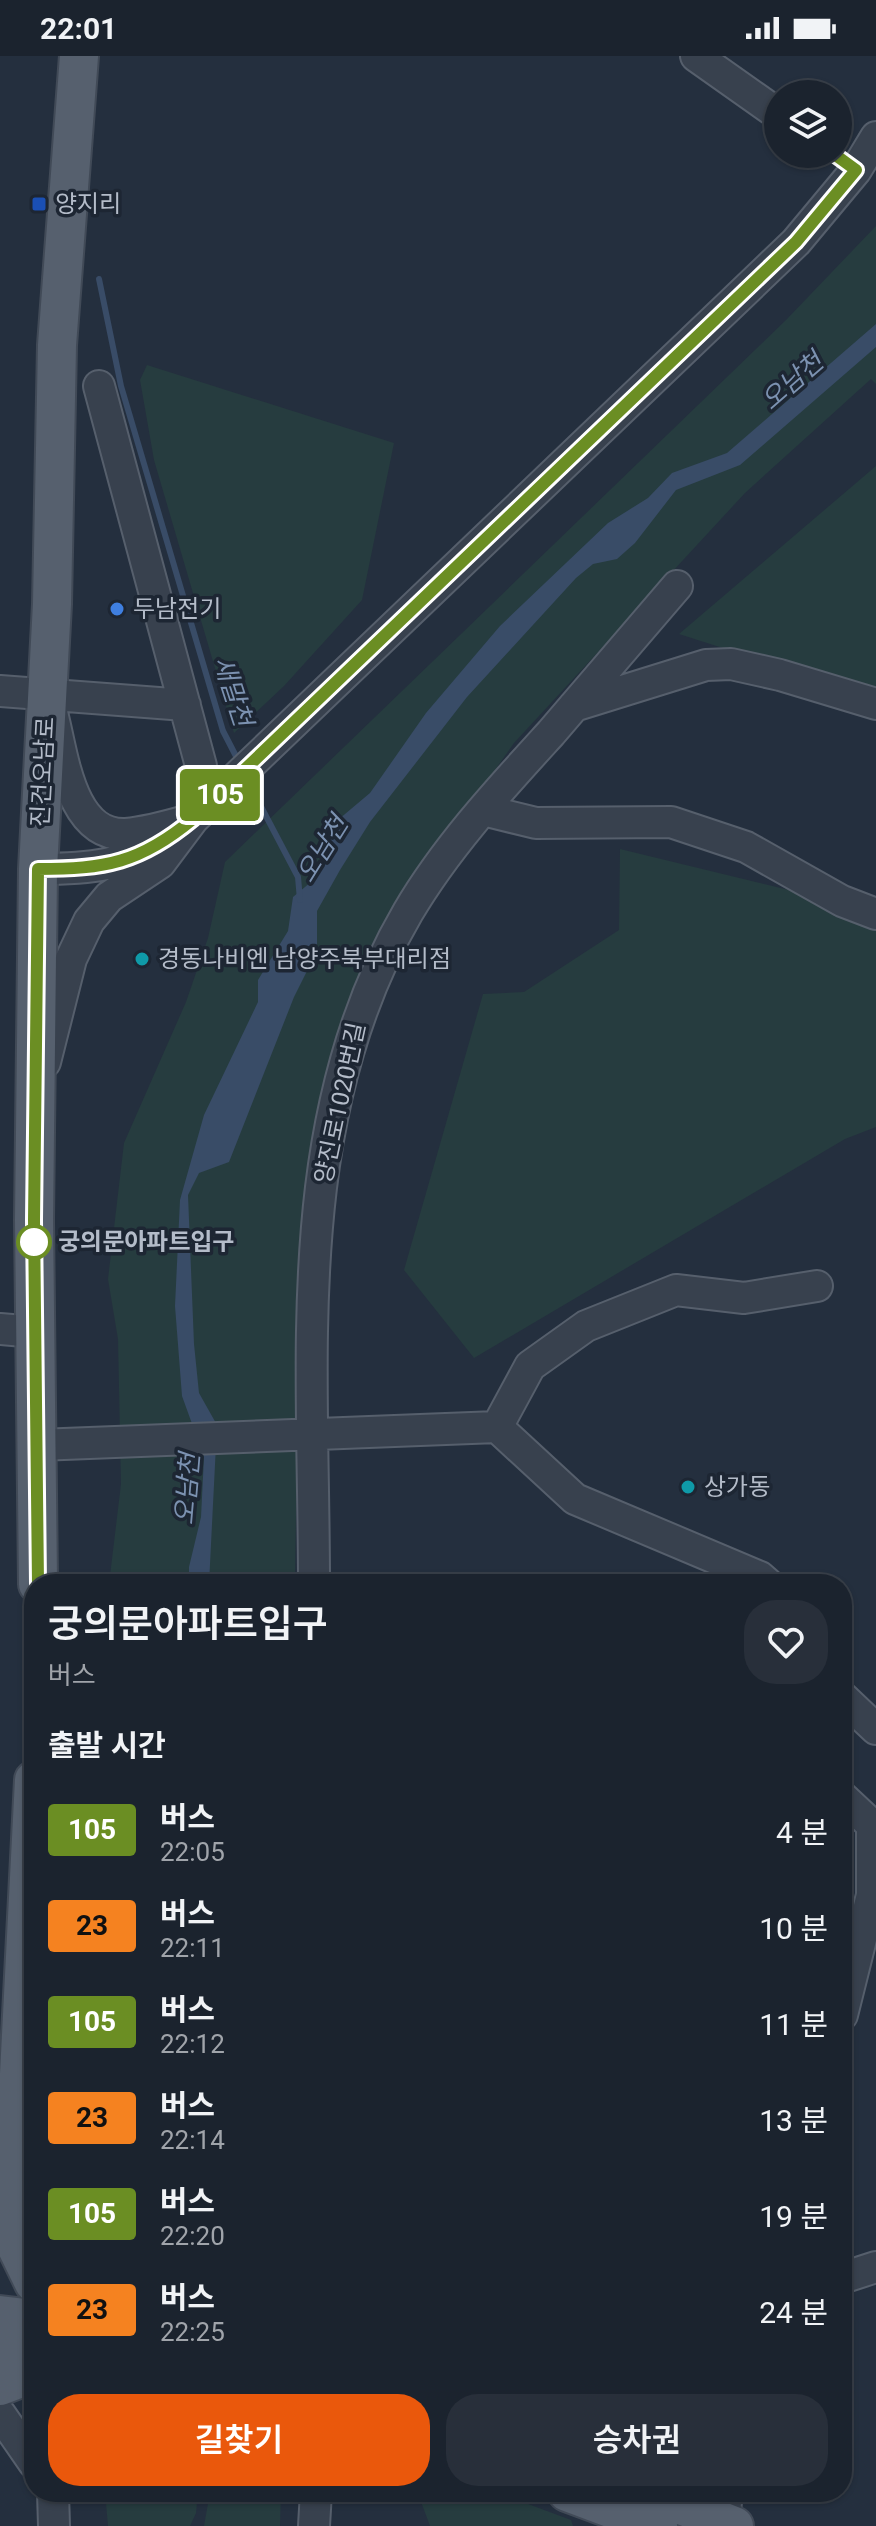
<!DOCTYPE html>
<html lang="ko">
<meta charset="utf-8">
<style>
:root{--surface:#1b232e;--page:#282f3a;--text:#f1f3f6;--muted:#a0a4aa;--line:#39404a;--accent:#ea580c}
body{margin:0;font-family:Roboto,"Noto Sans KR",sans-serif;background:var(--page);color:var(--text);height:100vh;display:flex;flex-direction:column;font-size:30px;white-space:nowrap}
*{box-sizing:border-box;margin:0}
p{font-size:26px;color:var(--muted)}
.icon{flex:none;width:44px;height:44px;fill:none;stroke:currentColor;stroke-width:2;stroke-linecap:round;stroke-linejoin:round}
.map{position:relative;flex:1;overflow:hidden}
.drawer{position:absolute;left:24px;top:1518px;width:828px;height:928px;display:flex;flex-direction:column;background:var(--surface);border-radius:32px;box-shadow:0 2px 6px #0004,0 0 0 2px var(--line)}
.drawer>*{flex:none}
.badge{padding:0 16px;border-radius:6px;font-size:28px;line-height:52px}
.controls{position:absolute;left:764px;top:24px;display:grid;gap:16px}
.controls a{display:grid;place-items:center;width:88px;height:88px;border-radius:50%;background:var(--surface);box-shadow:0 2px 6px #0004,0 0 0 2px var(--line);font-size:40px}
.map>.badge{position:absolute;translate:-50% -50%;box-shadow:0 0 0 4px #fff}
h2{padding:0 24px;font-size:30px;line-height:72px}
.round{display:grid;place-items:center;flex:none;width:84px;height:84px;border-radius:32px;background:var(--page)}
.headline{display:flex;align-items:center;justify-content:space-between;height:136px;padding:0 24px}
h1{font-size:38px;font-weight:600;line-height:60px}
.primary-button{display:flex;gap:16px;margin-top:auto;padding:16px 24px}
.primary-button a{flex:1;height:92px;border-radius:32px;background:var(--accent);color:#fff;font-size:32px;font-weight:600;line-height:92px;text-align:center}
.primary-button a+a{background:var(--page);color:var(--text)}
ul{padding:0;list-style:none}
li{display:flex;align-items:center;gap:24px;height:96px;padding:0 24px}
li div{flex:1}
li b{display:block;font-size:30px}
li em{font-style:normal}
li .badge{min-width:88px;font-weight:700;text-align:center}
.status{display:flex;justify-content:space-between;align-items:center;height:56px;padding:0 40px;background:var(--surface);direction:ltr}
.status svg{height:22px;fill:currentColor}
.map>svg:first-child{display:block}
.green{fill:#263c3f}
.water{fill:#394c67}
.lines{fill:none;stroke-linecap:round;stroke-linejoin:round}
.stream{stroke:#394c67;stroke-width:6}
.minor-casing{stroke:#565f6c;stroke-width:34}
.major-casing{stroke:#414a57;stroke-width:42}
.minor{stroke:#38414e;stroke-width:30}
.major{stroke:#56606e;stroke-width:38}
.line-casing{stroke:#fff;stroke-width:18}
.line{stroke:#6b8e23;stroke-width:12}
.transit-dot{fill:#1a4fb4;stroke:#1d2633;stroke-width:3}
.shop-dot{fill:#3f7fe0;stroke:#1d2633;stroke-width:3}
.culture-dot{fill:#0f9aa8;stroke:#1d2633;stroke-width:3}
.stop-dot{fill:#fff;stroke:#6b8e23;stroke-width:4}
.labels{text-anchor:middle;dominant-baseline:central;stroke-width:7;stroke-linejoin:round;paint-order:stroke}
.poi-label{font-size:24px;fill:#b4bcc9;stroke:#1d2633;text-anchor:start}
.street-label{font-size:24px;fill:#b4bcc9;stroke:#1d2633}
.stop-label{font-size:24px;font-weight:bold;fill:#b4bcc9;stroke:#1d2633;text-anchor:start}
.water-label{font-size:26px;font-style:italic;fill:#7c92b1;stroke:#1d2633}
</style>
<div class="status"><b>22:01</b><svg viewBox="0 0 49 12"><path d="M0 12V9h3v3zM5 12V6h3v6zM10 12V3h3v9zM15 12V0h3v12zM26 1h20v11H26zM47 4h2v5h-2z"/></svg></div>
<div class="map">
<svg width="876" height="2470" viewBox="0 0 876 2470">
<rect width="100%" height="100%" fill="#242f3e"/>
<path class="green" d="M876,170V328L871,323L745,437L514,687L433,802L353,934L307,1115L298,1324L295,1528H109L121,1428L118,1283L108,1223L124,1087L186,946L208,882L225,806L787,263Z
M147,309L394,387L362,544L284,630L234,677L154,404L140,324Z
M876,410V641L679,578Z
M620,793L876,855V1071L845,1083L474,1302L404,1214L483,938L524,936L619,874Z
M105,2436H198L196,2457L190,2470H108Z
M210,2436H281L280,2470H204Z
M423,2436H496L571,2464L573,2470H430L420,2443Z"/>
<path class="water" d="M876,268V291L740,409L676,434L635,487L617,503L593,508L576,522L467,641L370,766L340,814L317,855V895L294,941L229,1106L199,1117L188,1139L194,1288L199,1337L217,1369L209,1528H189V1511L201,1461L204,1401L182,1340L175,1250L180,1144L204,1059L258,946V924L288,875L293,841L311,826L330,795L326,774L370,737L426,657L500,570L608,467L648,442L672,417L727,397Z"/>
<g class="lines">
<path class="stream" d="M99,223L121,330L223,675L239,706
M247,724L298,821L300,844"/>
<g class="minor-casing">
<path id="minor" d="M696,0L778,58
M99,330L201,710
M0,635L185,649
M574,650L706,609L731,608L780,619L876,648
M53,661C63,700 71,781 126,778C149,776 172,769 193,763
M483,754L536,767L671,766L746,791L842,845L876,858
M38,813C92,813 122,810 170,782
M45,1006L71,903L89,865L109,841L160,807L193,763L796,186L856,114L876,81
M0,1273L35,1276
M497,1371L530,1310L586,1270L676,1234L744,1242L817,1230
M38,1389L497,1371L575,1443L760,1521L768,1528
M314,1528C314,1300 288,1061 408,856C447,790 500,733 551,677C593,628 635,579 677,530
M842,1641L876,1673
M842,1741L872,1769V1839L842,1959
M842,2222L876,2211
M0,2358L34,2407
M53,2436L54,2470
M724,2466L727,2436
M314,2470L316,2436"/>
</g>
<g class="major-casing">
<path id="major" d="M38,1528L34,1164L38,813L52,548L57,289L79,0
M15,2126L16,2190L34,2227
M0,2155L16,2077L34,1724
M0,2259L34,2263
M0,2294L34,2302
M0,2330L34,2317
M567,2436L658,2470
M648,2436L734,2470"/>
</g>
<use href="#minor" class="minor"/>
<use href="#major" class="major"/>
</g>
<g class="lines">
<g class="line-casing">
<path id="line" d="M38,1528L34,1164L38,813C105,813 140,807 193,763L796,186L856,114L834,98"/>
</g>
<use href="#line" class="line"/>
</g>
<rect class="transit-dot" x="31" y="140" width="16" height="16" rx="4"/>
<circle class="shop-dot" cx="117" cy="553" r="8"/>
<g class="culture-dot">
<circle cx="142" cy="903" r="8"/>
<circle cx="688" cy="1431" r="8"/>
</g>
<circle class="stop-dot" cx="34" cy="1186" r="16"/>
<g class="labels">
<g class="poi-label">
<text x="55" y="148">양지리</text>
<text x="133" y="553">두남전기</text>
<text x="158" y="903">경동나비엔 남양주북부대리점</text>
<text x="704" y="1431">상가동</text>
</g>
<g class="street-label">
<text transform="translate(43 716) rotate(-87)">진건오남로</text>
<text transform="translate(340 1047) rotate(-78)">양진로1020번길</text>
</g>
<g class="stop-label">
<text x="58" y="1186">궁의문아파트입구</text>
</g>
<g class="water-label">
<text transform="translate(792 325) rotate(-41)">오남천</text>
<text transform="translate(233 635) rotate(72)">새말천</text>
<text transform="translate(322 793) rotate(-58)">오남천</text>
<text transform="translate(187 1433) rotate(-85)">오남천</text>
</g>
</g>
</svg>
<div class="controls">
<a><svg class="icon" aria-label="layers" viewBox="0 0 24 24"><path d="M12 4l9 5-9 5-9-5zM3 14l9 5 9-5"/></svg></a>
</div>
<b class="badge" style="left:220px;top:739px;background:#6b8e23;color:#fff">105</b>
<section class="drawer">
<div class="headline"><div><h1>궁의문아파트입구</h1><p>버스</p></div><a class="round"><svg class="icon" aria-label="heart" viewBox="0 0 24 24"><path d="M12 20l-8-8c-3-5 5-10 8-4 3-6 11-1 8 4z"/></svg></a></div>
<h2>출발 시간</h2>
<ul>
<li><span class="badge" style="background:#6b8e23;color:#fff">105</span><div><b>버스</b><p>22:05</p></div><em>4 분</em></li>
<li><span class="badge" style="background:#f58220;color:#111">23</span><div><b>버스</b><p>22:11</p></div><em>10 분</em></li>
<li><span class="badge" style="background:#6b8e23;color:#fff">105</span><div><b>버스</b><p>22:12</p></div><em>11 분</em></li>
<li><span class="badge" style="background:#f58220;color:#111">23</span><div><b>버스</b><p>22:14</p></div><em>13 분</em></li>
<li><span class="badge" style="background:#6b8e23;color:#fff">105</span><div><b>버스</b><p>22:20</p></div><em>19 분</em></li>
<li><span class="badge" style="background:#f58220;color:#111">23</span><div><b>버스</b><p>22:25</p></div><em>24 분</em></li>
</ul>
<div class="primary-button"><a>길찾기</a><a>승차권</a></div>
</section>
</div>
